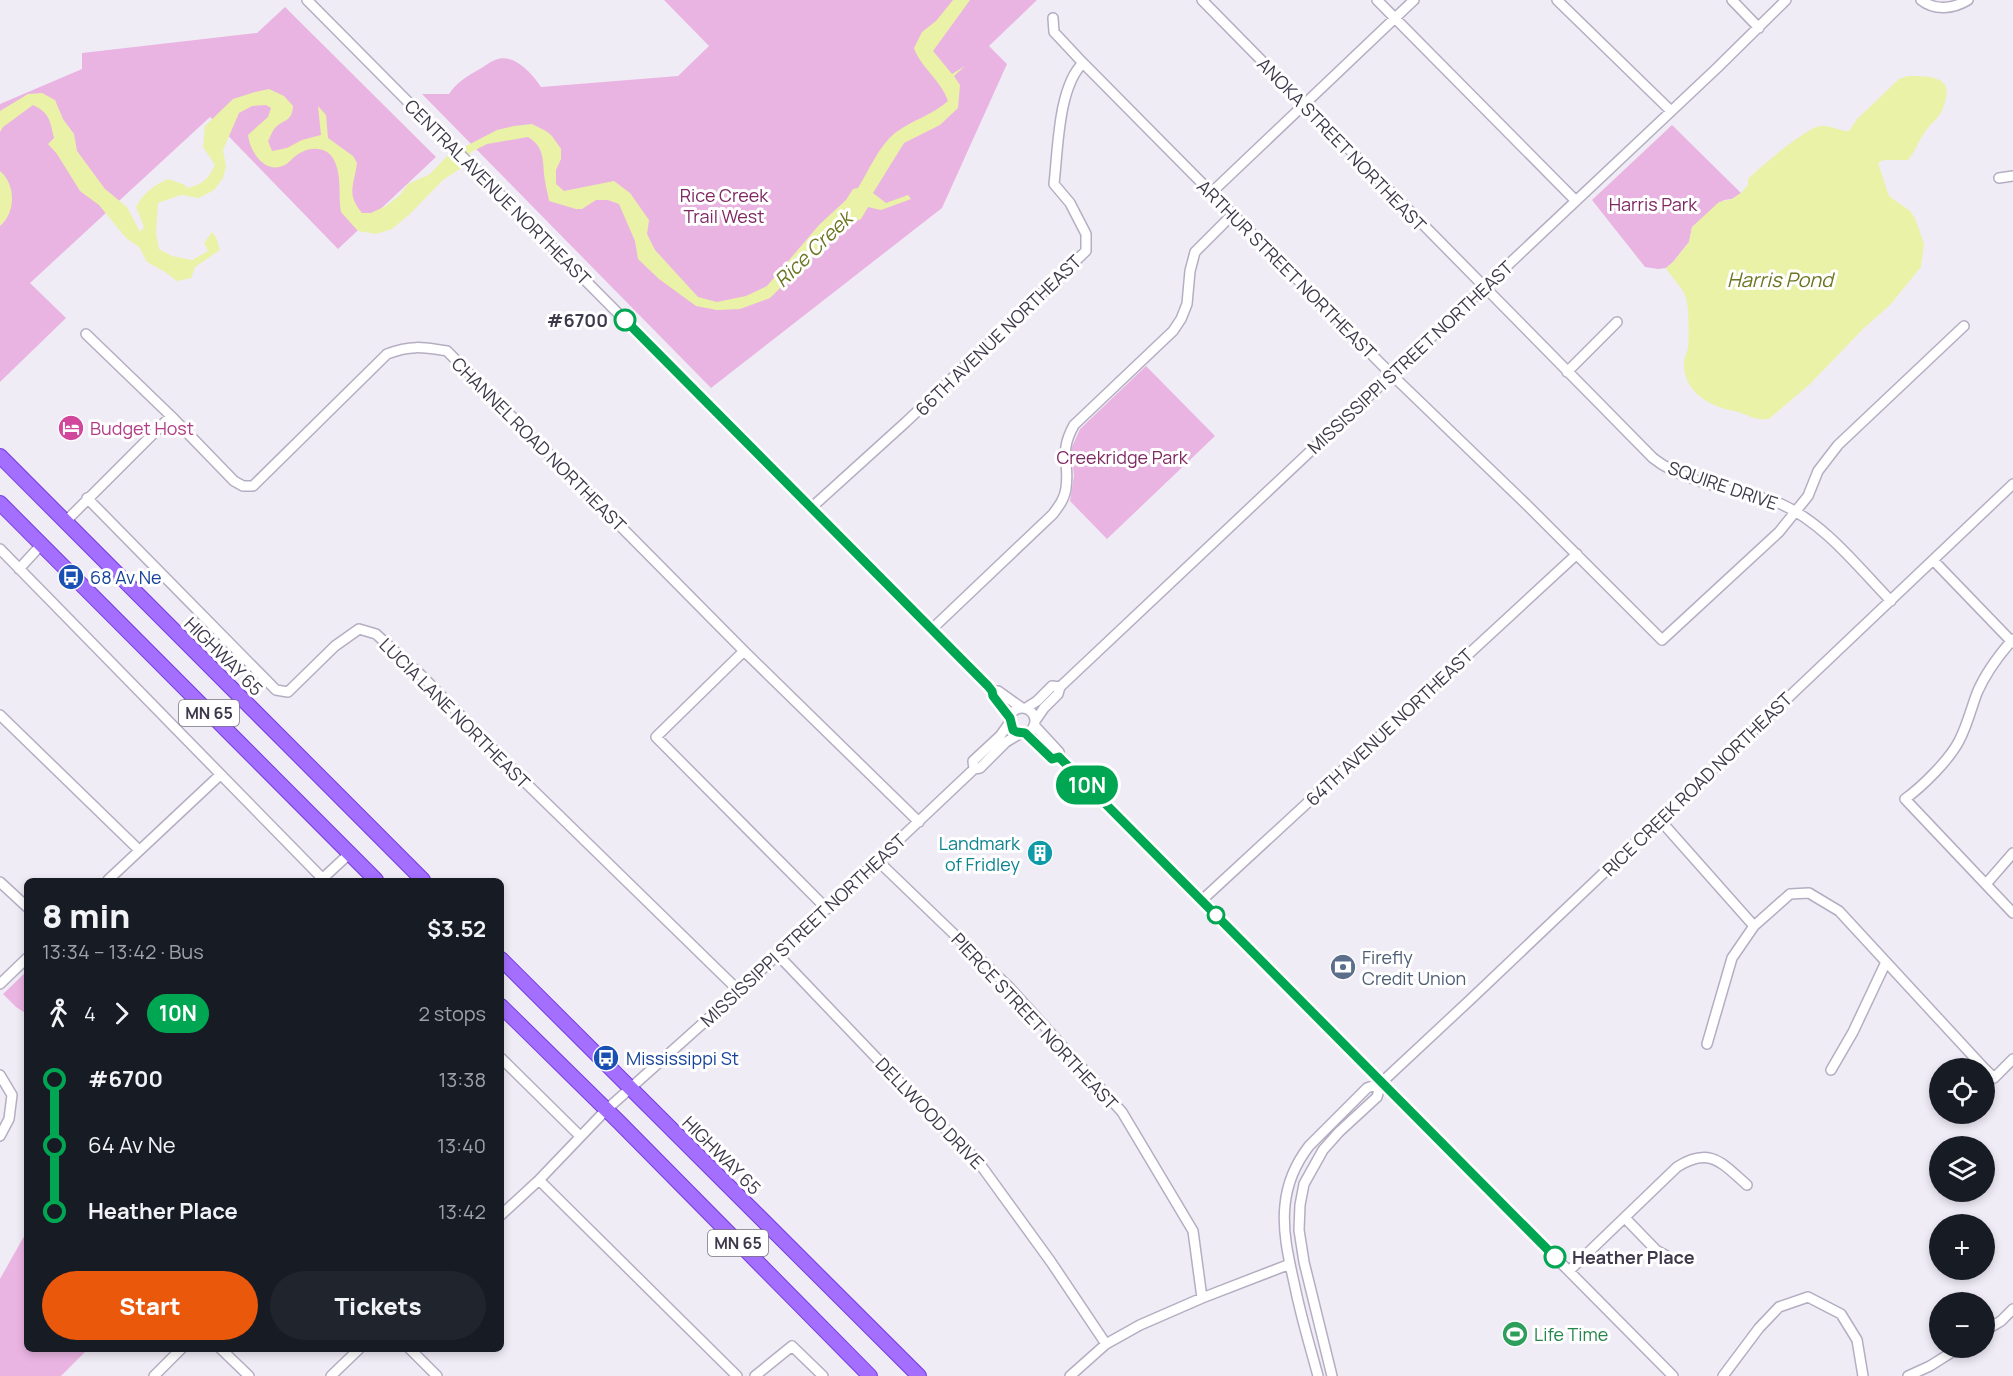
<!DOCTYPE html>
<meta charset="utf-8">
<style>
:root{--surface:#171b24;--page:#20242c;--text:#f1f3f6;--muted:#9ea1a6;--accent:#ea580c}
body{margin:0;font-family:Manrope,sans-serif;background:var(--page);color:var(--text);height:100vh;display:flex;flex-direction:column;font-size:22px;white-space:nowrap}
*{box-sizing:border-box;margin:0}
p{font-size:20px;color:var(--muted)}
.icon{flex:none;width:33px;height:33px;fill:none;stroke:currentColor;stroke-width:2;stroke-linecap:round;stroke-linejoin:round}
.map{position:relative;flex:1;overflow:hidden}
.details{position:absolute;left:24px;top:878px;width:480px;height:474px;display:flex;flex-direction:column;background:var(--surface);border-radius:9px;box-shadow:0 3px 9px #0003}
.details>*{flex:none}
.badge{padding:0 12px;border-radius:20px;font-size:21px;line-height:39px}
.controls{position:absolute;left:1929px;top:1058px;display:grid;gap:12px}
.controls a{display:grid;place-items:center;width:66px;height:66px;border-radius:50%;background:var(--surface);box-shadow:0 3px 9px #0003;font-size:30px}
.map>.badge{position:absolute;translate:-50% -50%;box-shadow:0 0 0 3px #fff}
.legs{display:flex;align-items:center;gap:9px;height:66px;padding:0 18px;font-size:20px}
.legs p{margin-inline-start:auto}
.head{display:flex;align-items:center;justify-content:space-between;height:102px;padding:0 18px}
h1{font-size:33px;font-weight:800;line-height:45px}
.action{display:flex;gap:12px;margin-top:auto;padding:12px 18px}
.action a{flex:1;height:69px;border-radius:36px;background:var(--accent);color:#fff;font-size:24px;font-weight:800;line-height:69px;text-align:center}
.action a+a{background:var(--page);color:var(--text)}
ul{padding:0 18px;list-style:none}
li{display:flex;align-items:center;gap:21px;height:66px;font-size:22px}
li i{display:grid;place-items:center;width:9px;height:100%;margin:0 8px;background:currentColor}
li i::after{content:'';width:15px;height:15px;margin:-8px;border:4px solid;border-radius:50%;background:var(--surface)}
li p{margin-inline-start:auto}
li:first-child i{background:linear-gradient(#0000 50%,currentColor 0)}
li:last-child i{background:linear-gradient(currentColor 50%,#0000 0)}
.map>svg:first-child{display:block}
.green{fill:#eab4e2}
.water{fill:#eaf2a8}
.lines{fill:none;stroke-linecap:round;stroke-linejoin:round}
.minor-casing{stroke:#b5aec2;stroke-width:12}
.highway-casing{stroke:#733be1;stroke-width:16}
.minor{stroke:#fff;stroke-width:9}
.highway{stroke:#a46eff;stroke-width:14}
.line-1-casing{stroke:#fff;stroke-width:14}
.line-1{stroke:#00a651;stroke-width:9}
.stop-1-dot{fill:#fff;stroke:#00a651;stroke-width:3}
.labels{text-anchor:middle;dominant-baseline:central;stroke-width:6;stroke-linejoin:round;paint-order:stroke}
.shield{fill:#fff;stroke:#787481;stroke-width:1.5}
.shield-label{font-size:16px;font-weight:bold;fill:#3e394b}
.street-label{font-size:18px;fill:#3e394b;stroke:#fff}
.park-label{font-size:18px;fill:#7f2963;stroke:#fff}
.stop-label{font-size:18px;font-weight:bold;fill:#3e394b;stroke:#fff;text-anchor:end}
.hotel-label{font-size:18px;fill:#b23c85;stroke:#fff;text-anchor:start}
.transit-label{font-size:18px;fill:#164399;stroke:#fff;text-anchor:start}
.culture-label{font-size:18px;fill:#0d838f;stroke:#fff;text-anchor:end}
.service-label{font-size:18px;fill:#4e5e75;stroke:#fff;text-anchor:start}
.leisure-label{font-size:18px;fill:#27864d;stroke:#fff;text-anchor:start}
.water-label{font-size:20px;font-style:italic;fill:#6c7622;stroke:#fff}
</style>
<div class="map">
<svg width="2013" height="1376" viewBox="0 0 2013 1376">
<rect width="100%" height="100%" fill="#f0ecf6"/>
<path class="green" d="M664,0H1037L989,46L1007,64L942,208L711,388L422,94H449C457,82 466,77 478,70C484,67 489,62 495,60C513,52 532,73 541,87L678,76L709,46Z
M285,7L436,157L338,249L210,117L30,283L66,318L0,382V104L82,69V53L257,33Z
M1672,125L1741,193L1732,199L1724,200L1692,227L1689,242L1673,262L1666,268L1658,269L1645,267L1592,200Z
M1146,366L1215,436L1107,539L1070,501L1074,476L1071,449L1080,429Z
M27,971V1014L16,1007L3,994Z
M27,1231V1348L88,1349L61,1376H0V1279Z"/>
<path class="water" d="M953,0H970L933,51L952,74L965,66L954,76L960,85L958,108L940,125L904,143L873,193L886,203L908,195L911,199L881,210L868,207L861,219L847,225L830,239L770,298L740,309L717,310L696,306L659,279L638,259L635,241L619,204L608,200H596L582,209H576L549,201C548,194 546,188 545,181C542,162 546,148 528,137L487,144L471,152L460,169L443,180L410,214L392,229L376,234L358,231L341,212C338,195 342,178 335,162C329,147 312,146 300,153C294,156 290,162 285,165C265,175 250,152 248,135L268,117L271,108L266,105L252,106L239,113L223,150L226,166L223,178L214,190L199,198L181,195L158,203L156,233L159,249L172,256L192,260L208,251L204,243L212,232L216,237L220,250L195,267L191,278L177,281L165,272L147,262L139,247L126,238L99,205L80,191L57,154L48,144L54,138C50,121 50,113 33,105L3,127L0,132V111L28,94L42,93L55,100L63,119L74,134L77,151L105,189L127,207L140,232L144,227L136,207C144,192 153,186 168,179L183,184L188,188C203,184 208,179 215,165L203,147L205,126L233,99L255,92L269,89L284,96L293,106C292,123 283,119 275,128C272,131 270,138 268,141L272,151L287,148L302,140L321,135L318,106L326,115L328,138L353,156L357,163C354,186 346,194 362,213H371L386,206L400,195L408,184L430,174L447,156L497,130L514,126L532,124L546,131L552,136L561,149V159L556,170V184L564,191L614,181L630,193L649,220L647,234L655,250L698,297L717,302L746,296L767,286L819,225L846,200L853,189L858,188C869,170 879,146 895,133C912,120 933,115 948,101C941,80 921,68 914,48L922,32L936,21Z
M1908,76C1931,76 1955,76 1944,105C1943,108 1942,112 1940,114C1936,121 1929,125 1925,132C1918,141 1916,151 1908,160H1884L1878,163L1889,196L1910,211L1915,218L1924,244L1921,267L1890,305L1863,329L1810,384L1769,419C1754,421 1748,414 1734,411C1709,406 1683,392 1684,362C1684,357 1687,353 1688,348C1689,338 1689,308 1686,298C1685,290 1670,276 1666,268L1673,262L1689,242L1692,227L1719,202L1732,199L1741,193L1748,185V179C1761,167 1806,127 1821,126C1830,125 1840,131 1849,131L1857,119L1899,79Z
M0,171C16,185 16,212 0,226Z"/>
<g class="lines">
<g class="minor-casing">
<path id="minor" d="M307,0L988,686L992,691L993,696L1010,718
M1202,0L1653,458C1675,476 1713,486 1742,493C1755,496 1769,499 1781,504C1824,523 1858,567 1891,601
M1377,0L1576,201
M1557,0L1671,111
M1732,0L1759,28
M1921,0C1935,11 1953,9 1968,0
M1053,18L1054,32L1083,63L1391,374L1528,506L1662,640L1779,532L1808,496L1818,471L1838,445L1964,326
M1999,178L2013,176
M1211,193L1414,0
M86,334L171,416L234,481L243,486H253L387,354C410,345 422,347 447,351L744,651L919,822
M1567,372L1617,322
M87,498L276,690L288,692L335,646L359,629L376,634L421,675L530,787L739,991
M811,508L906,422L1086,251V234L1070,203L1054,184C1058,150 1058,87 1083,63
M65,522L171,416
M0,549L324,880
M1933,560L2013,643
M19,569L41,545
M932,629L1053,514C1059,506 1065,498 1066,488C1070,461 1058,454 1074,425L1173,331L1181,319L1187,304L1190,271L1195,252L1232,215
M2013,639C1999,655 1985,674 1977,693C1971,709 1967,726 1959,741C1949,760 1923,786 1905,799L2013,913
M744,651L656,737L827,909
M992,691H998L1022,708
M1026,708L1037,701L1052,686L1060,687
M1009 721a13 13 0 1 1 26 0a13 13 0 1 1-26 0Z
M0,715L139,850
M1035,721L1044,708L1058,694L1060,687L1717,68L1786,0
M1034,725L1059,752L1060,758L1673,1376
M1025,733L1052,759L1059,757
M974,769L973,761L1000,736L1010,722
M1660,820L1754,926
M878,861L1009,987L1122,1112L1193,1231L1202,1298
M108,880L220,775
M321,880L349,854
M0,882L27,907
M1986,884L2013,853
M1201,901L1577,554
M778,955L930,1114L977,1160L1051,1262L1106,1344
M0,984L27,958
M1707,1044L1732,958L1754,926L1790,894L1809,893L1839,911L1984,1068
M501,1058L580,1136
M1984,1068L1994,1078L2013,1059
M1831,1070L1853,1032L1886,962
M0,1075L12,1095L9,1119L0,1136
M539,1180L737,1376
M501,1215L539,1180L606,1110L739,991L974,769L980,768L1006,742L1021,733
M1625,1218L1656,1250L1674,1260
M1569,1271L1677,1167C1710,1146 1722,1163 1747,1185
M1984,1331L2001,1321L2013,1309
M220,1348L249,1376
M409,1348L437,1376
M154,1376L182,1348
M331,1376L360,1348
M755,1376L792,1346L823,1376
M1070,1376L1106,1344L1140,1325L1202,1298L1290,1264
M1318,1376C1310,1346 1301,1317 1295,1287C1289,1260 1282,1232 1285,1205C1287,1184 1296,1163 1309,1146L1367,1088L1381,1083L1471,999L2013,484
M1332,1376L1304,1262L1299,1230L1300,1205L1304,1184L1323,1150L1339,1132L1377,1097L1381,1083
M1723,1376L1759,1328L1779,1307L1808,1297L1841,1314L1857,1340L1863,1376
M1908,1376L1930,1366L1960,1347"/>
</g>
<g class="highway-casing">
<path id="highway" d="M0,456L423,880
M0,503L376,880
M501,959L919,1376
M501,1006L619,1122L870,1376"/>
</g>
<use href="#minor" class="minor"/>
<use href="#highway" class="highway"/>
</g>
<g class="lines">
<g class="line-1-casing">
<path id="line-1" d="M625,320L988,686L992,691L993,696L1010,718L1013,730L1017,732L1025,733L1052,759L1059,757L1555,1257"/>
</g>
<use href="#line-1" class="line-1"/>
</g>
<defs>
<g id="hotel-disc" transform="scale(1.35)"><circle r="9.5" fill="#d1479c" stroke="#fff"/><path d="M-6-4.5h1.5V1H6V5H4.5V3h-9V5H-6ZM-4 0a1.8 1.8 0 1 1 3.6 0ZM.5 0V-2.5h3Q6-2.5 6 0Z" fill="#fff"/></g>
<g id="bus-disc" transform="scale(1.35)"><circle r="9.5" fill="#1a4fb4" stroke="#fff"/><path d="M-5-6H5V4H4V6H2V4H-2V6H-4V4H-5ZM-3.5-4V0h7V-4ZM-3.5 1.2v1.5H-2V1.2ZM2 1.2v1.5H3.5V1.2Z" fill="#fff"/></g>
<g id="building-disc" transform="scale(1.35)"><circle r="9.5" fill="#0f9aa8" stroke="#fff"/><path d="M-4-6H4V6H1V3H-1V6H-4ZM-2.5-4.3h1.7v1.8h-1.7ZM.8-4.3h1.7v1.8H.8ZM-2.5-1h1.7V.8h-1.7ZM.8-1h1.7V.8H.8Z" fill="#fff"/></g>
<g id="bank-disc" transform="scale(1.35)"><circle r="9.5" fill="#5c6f8a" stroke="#fff"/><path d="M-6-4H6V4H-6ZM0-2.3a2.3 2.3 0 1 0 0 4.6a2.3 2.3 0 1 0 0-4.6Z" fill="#fff"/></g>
<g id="stadium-disc" transform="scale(1.35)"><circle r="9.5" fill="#2e9e5b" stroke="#fff"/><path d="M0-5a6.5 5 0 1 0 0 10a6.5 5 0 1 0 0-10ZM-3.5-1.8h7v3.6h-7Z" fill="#fff"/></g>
</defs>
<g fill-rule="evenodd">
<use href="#hotel-disc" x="71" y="428"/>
<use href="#bus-disc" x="71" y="577"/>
<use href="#building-disc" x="1040" y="853"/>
<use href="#bank-disc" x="1343" y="967"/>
<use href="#bus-disc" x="606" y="1058"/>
<use href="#stadium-disc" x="1515" y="1334"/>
</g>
<g class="stop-1-dot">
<circle cx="625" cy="320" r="10"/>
<circle cx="1216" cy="915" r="8"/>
<circle cx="1555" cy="1257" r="10"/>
</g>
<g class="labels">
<g class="shield">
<rect x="179" y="700" width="60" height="26" rx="4.5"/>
<rect x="708" y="1230" width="60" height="26" rx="4.5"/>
</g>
<g class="shield-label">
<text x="209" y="713">MN 65</text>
<text x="738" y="1243">MN 65</text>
</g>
<g class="street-label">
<text transform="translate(1342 144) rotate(46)">ANOKA STREET NORTHEAST</text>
<text transform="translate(498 192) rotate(45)">CENTRAL AVENUE NORTHEAST</text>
<text transform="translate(1287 269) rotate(45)">ARTHUR STREET NORTHEAST</text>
<text transform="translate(998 335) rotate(-44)">66TH AVENUE NORTHEAST</text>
<text transform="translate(1410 357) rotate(-43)">MISSISSIPPI STREET NORTHEAST</text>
<text transform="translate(539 444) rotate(45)">CHANNEL ROAD NORTHEAST</text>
<text transform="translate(1723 485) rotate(19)">SQUIRE DRIVE</text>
<text transform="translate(224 656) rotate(45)">HIGHWAY 65</text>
<text transform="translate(455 713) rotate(45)">LUCIA LANE NORTHEAST</text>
<text transform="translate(1389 727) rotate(-43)">64TH AVENUE NORTHEAST</text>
<text transform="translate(1697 784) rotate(-44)">RICE CREEK ROAD NORTHEAST</text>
<text transform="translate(803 930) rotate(-43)">MISSISSIPPI STREET NORTHEAST</text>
<text transform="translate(1035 1021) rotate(47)">PIERCE STREET NORTHEAST</text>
<text transform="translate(930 1113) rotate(46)">DELLWOOD DRIVE</text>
<text transform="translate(722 1155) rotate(45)">HIGHWAY 65</text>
</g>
<g class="park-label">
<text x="724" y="195">Rice Creek<tspan x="724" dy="21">Trail West</tspan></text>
<text x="1653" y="204">Harris Park</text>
<text x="1122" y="457">Creekridge Park</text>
</g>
<g class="stop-label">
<text x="608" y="320">#6700</text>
<text x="1572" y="1257" text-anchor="start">Heather Place</text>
</g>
<g class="hotel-label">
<text x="90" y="428">Budget Host</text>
</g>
<g class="transit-label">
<text x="90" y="577">68 Av Ne</text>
<text x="626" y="1058">Mississippi St</text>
</g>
<g class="culture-label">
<text x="1020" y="843">Landmark<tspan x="1020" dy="21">of Fridley</tspan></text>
</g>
<g class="service-label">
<text x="1362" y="957">Firefly<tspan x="1362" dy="21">Credit Union</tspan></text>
</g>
<g class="leisure-label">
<text x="1534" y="1334">Life Time</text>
</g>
<g class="water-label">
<text transform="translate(813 249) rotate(-44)">Rice Creek</text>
<text x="1780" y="279">Harris Pond</text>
</g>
</g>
</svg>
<div class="controls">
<a><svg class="icon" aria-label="locate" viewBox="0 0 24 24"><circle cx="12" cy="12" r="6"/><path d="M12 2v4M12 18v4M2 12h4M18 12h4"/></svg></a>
<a><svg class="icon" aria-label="layers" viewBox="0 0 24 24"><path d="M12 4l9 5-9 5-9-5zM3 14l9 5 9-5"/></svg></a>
<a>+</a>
<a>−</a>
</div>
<b class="badge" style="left:1087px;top:785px;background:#00a651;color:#fff">10N</b>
<section class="details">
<div class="head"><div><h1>8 min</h1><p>13:34 – 13:42 · Bus</p></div><b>$3.52</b></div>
<div class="legs"><svg class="icon" aria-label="walk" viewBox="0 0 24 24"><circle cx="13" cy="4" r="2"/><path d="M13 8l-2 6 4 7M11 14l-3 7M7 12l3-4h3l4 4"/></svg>4<svg class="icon" aria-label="forward" viewBox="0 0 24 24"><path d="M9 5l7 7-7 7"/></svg><b class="badge" style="background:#00a651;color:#fff">10N</b><p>2 stops</p></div>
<ul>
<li><i style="color:#00a651"></i><b>#6700</b><p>13:38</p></li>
<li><i style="color:#00a651"></i><span>64 Av Ne</span><p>13:40</p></li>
<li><i style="color:#00a651"></i><b>Heather Place</b><p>13:42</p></li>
</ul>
<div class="action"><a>Start</a><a>Tickets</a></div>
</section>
</div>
